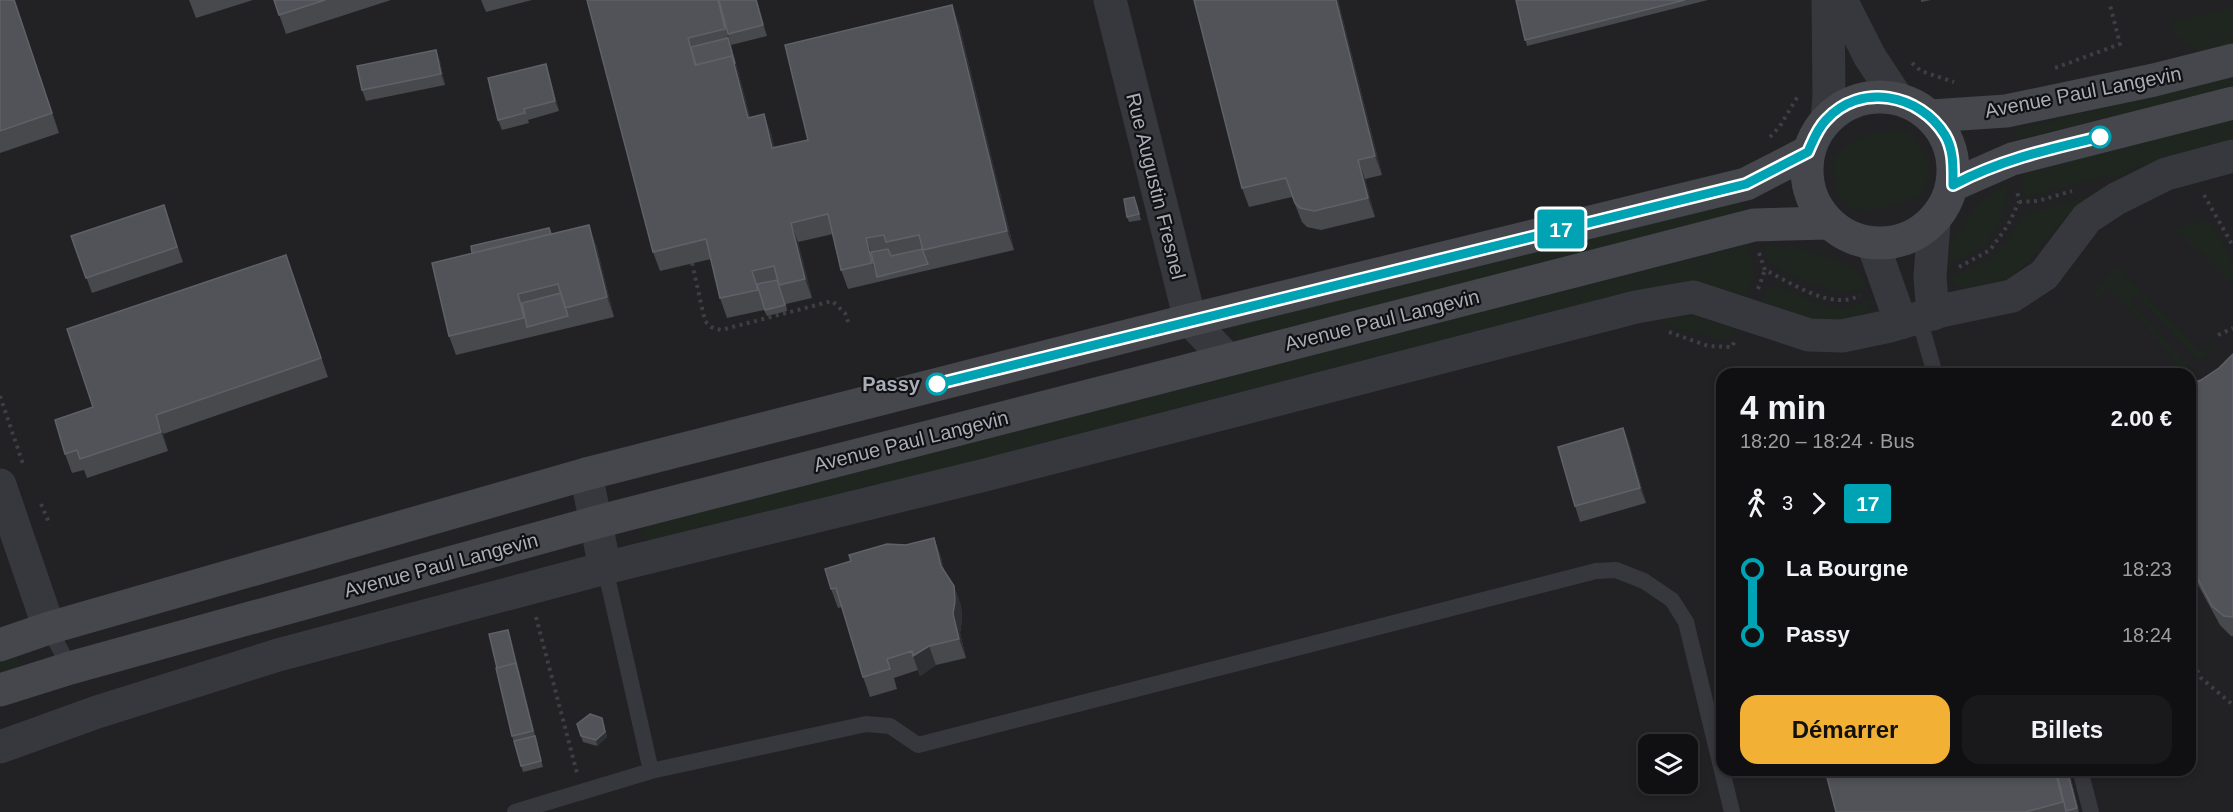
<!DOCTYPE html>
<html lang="fr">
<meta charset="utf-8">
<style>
:root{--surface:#101012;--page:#19191b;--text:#f1f3f6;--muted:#9c9d9f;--line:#303032;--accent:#f2b134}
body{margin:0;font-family:Arial,sans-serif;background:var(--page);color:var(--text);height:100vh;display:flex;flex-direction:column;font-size:22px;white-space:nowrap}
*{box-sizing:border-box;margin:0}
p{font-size:20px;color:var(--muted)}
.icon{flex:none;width:33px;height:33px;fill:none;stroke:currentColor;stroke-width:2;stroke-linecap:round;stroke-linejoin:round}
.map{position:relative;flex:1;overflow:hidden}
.sheet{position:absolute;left:1716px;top:368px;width:480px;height:408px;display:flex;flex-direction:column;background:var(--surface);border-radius:18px;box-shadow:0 3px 9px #0003,0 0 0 2px var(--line)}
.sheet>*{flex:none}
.badge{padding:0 12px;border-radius:4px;font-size:21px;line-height:39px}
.fabs{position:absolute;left:1638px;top:734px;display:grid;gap:12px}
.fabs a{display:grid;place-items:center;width:60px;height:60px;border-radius:12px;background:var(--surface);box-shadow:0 3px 9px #0003,0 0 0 2px var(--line);font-size:30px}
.map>.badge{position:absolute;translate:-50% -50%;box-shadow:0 0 0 3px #fff}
.legs{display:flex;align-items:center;gap:9px;height:66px;padding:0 24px;font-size:20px}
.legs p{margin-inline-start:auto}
.head{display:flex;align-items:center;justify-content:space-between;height:102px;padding:0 24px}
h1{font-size:33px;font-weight:700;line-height:45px}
.button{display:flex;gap:12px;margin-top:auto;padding:12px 24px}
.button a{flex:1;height:69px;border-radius:18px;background:var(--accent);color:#111;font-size:24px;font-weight:700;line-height:69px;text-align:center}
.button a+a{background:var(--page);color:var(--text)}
ul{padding:0 24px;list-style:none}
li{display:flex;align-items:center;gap:21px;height:66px;font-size:22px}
li i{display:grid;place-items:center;width:9px;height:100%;margin:0 8px;background:currentColor}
li i::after{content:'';width:15px;height:15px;margin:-8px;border:4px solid;border-radius:50%;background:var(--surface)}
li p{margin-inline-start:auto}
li:first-child i{background:linear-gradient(#0000 50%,currentColor 0)}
li:last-child i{background:linear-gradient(currentColor 50%,#0000 0)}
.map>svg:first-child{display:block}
.built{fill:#222225;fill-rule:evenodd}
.green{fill:#1e261f}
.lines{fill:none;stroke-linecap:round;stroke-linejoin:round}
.path{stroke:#3d3f44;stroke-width:4;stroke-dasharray:3 4.5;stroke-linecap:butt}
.lane{stroke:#37383d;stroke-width:16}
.street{stroke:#37383d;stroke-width:33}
.secondary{stroke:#45474d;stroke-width:33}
.wall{fill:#47494d}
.shaded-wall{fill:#2f3033}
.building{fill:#525359;stroke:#5f6168;stroke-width:1.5}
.line-1-casing{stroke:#fff;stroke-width:14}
.line-1{stroke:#00a3b4;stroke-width:9}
.stop-1-dot{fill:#fff;stroke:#00a3b4;stroke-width:3}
.labels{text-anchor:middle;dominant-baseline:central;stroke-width:4.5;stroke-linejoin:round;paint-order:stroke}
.street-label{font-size:20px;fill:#a8adb8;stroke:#111113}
.stop-label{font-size:20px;font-weight:bold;fill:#a8adb8;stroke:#111113;text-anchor:end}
</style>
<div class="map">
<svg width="2233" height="812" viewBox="0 0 2233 812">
<rect width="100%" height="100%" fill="#161618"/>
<path class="built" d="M0,0H2233V812H0ZM1722,374H2190V770H1722ZM1648,744H1688V783H1648Z"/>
<path class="green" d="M2233,7V43L2200,52L2174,35L2171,23Z
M2233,75V86L2017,140L2015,130Z
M2233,117V143L2137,167L2117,178L2104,177L2025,197L2023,173Z
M1895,131L1907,132L1916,139L1926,156L1929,175L1921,195C1875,212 1834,230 1833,160C1853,136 1864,134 1895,131Z
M2007,183C2008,204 2000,228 1985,244C1977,253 1958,259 1947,265L1949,247L1975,209L1989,195Z
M2094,194C2083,203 2071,211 2062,221C2026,259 2020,290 1958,288L1950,279C1988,260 2002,257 2022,216Z
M1742,202L1744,212L1333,316L1242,346L1230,323L1448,270Z
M2209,219L2233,263V284L2198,249L2194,250L2174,228Z
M1748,245L1755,275L1745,299L653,544L643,538L642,528L653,519Z
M1763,245L1810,250L1853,268L1867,283L1856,292L1831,290L1783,272L1766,259Z
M2116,266L2201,352L2216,340L2212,349L2199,362L2137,295L2129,300L2191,370L2183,373H2166L2177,362L2110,289L2094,299L2093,293Z
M1775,285L1824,306L1845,309L1873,298C1871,303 1868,311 1864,314C1838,336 1787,312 1761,302L1768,288Z
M1693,315L1735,328L1730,338L1724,340L1679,329L1658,320Z
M0,656H17L20,666L0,673Z"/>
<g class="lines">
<path class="path" d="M1912,63L1921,71L1954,82
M2055,68L2120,44L2110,5
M1770,137L1780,126L1798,96
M2204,195L2233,246
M2019,202L2038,201L2072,191
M1759,253L1765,270C1790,282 1833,312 1860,295
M692,263L705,321L711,327L721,330L832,301L845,313L849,325
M1959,267L1990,250L2008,225L2019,202L2017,190
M1758,289L1765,270
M1669,332L1708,346L1732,347L1735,340
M2218,335L2233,328
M0,396L23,464
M41,504L50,525
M536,617L577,773
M2190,657L2201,678L2233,705"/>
<path class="lane" d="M1919,318L1935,374
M605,568L651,771
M49,628L70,668
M2080,770L2091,812
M515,812L651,771L866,724L890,726L918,745L1596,571L1616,570L1644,581L1672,600L1686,622L1732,812"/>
<path class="street" d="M1110,0L1190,320L1227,359
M1841,0L1870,57L1897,98
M1827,119L1829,96L1828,0
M1873,244L1901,323
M1933,314L1930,277L1934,222
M586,474L605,568
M0,485L49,628
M0,747L97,712L278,655L605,568L985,475L1636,307L1693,297L1809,335L1842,336L1890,326L1945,310L2012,296L2044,275L2087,218L2116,199L2166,174L2233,156"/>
<path class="secondary" d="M1807 170a73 73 0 1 1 146 0a73 73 0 1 1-146 0Z
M1931,116L2006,111L2154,80L2233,60
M1953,185L2012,159L2233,103
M0,645L49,628L586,474L1190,320L1746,184L1808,152
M0,690L70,668L597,522L1754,225L1828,223"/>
</g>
<path class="wall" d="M0,0H15L59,133L0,153Z
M189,0H253L196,18Z
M274,0H391L286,34Z
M481,0H532L486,12Z
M587,0H757L767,36L731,45L750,117L771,133L774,147L808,140L959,24L1014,250L848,289L841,270L833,234L798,242L812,298L786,304L787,311L767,316L764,310L727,318L720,298L711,259L660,271L653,252Z
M1338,0L1382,175L1365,179L1375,217L1321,230L1307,227L1302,222L1292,197L1249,207L1242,188Z
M1516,0H1708L1527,46Z
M1921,0H1931L1921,2Z
M436,50L440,61L445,85L366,101L362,90Z
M549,74L559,111L528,120L529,123L502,130L498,120Z
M1136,202L1141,220L1129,222L1127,217Z
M169,221L183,262L92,293L71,236Z
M551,234L596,244L614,317L456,355L449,336Z
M293,275L328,377L163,434L168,451L87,478L84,470L72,473L65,454L93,407Z
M2233,354V636H2231L2220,625L2190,570V384L2201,380L2219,368Z
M1623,428L1629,443L1646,503L1580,522L1575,506Z
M934,538L941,557L944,571L954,586L961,606L962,620L960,633L966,658L936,665L920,676L918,670L894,678L897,689L870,697L863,677L842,607L838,608L831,589L906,545Z
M510,635L543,767L523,772L512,736Z
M604,724L607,737L597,746L583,742L581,736Z
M2069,770L2079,812H1836Z"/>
<path class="shaded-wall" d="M14,0H15L59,133L52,113Z
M718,0H720L728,34L731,45L755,137L748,118L732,56L728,38Z
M756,0H757L767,36L763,25Z
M1336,0H1338L1382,175L1375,156Z
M952,5L959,24L1014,250L1007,231Z
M436,50L440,61L445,85L441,74Z
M546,64L549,74L559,111L555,101Z
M764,114L771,133L779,167L772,148Z
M1358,160L1365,179L1375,217L1368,198Z
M791,223L798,242L812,298L805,279Z
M589,225L596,244L614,317L607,297Z
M866,238L873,257L877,277L872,263Z
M156,415L163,434L168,451L161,432Z
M1623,428L1629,443L1646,503L1640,488Z
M934,538L941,557L948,585L941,566Z
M954,586L961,606L962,620L960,633L966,658L959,639L953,614Z
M508,630L510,635L543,767L516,663Z
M929,646L936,665L920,676L913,656Z
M602,718L607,737L597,746L596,740Z
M2067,770H2069L2079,812L2077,808Z"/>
<path class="building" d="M0,0H14L52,113L0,131Z
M274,0H325L279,15Z
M587,0H718L725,29L688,38L695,65L732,56L748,118L764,114L772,148L808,140L785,45L952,5L1007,231L923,250L919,235L886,242L884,235L866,238L872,263L841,270L828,214L791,223L805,279L779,285L774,266L752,271L758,290L720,298L706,239L653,252Z
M719,0H756L763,25L728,34Z
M1194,0H1336L1375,156L1358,160L1368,198L1314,211L1300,208L1295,203L1286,178L1242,188Z
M1516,0H1685L1525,40Z
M728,38L735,64L732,56L696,65L691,47Z
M436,50L441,74L362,90L357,66Z
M546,64L555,101L524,109L525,113L498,120L488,78Z
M1134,197L1139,214L1127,217L1124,199Z
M164,205L177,247L86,278L71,236Z
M589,225L607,297L565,308L558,284L518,294L524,318L449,336L432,263Z
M549,228L551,234L472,253L471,246Z
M888,249L891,256L922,249L928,264L877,277L871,252Z
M286,255L321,358L156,415L161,432L80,459L77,450L65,454L55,420L93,407L67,329Z
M777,280L785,305L765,310L757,284Z
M561,293L568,316L527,327L522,303Z
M2233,354V617L2224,616L2212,606L2190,564V384L2201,380L2219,368Z
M1623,428L1640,488L1575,506L1558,447Z
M934,538L941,566L954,586L955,601L953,614L959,639L929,646L913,656L912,651L887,659L890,669L863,677L836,588L831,589L825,569L851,561L849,555L887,544L906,545Z
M508,630L517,668L516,663L497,668L489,634Z
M516,663L533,731L512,736L496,668Z
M590,714L602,718L605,732L596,740L581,736L577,724Z
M535,736L541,761L521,766L514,741Z
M1825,770H2055L2063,802L2025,812H1836Z
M2056,770H2067L2077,808L2066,811Z"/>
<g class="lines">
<g class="line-1-casing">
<path id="line-1" d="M937,384L1746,184L1808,152C1813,141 1817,129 1826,120C1860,82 1920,94 1945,135C1954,150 1953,168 1953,185C2000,160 2049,149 2100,137"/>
</g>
<use href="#line-1" class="line-1"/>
</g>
<g class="stop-1-dot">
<circle cx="2100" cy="137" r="10"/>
<circle cx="937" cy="384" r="10"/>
</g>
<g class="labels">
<g class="street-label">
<text transform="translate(2083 92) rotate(-11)">Avenue Paul Langevin</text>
<text transform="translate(1156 186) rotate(76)">Rue Augustin Fresnel</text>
<text transform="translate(1382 320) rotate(-14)">Avenue Paul Langevin</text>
<text transform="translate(911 441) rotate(-14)">Avenue Paul Langevin</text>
<text transform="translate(441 565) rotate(-15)">Avenue Paul Langevin</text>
</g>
<g class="stop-label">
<text x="920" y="384">Passy</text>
</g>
</g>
</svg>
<div class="fabs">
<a><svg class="icon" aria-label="layers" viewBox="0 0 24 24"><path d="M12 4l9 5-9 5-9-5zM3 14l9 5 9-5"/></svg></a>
</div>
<b class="badge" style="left:1561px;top:229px;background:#00a3b4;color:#fff">17</b>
<section class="sheet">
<div class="head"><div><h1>4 min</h1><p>18:20 – 18:24 · Bus</p></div><b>2.00 €</b></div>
<div class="legs"><svg class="icon" aria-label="walk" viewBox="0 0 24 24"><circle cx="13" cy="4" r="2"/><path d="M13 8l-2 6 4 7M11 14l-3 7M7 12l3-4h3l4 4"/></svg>3<svg class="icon" aria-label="forward" viewBox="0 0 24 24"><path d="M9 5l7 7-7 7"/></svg><b class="badge" style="background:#00a3b4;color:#fff">17</b></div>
<ul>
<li><i style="color:#00a3b4"></i><b>La Bourgne</b><p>18:23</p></li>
<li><i style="color:#00a3b4"></i><b>Passy</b><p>18:24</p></li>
</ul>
<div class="button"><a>Démarrer</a><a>Billets</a></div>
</section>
</div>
